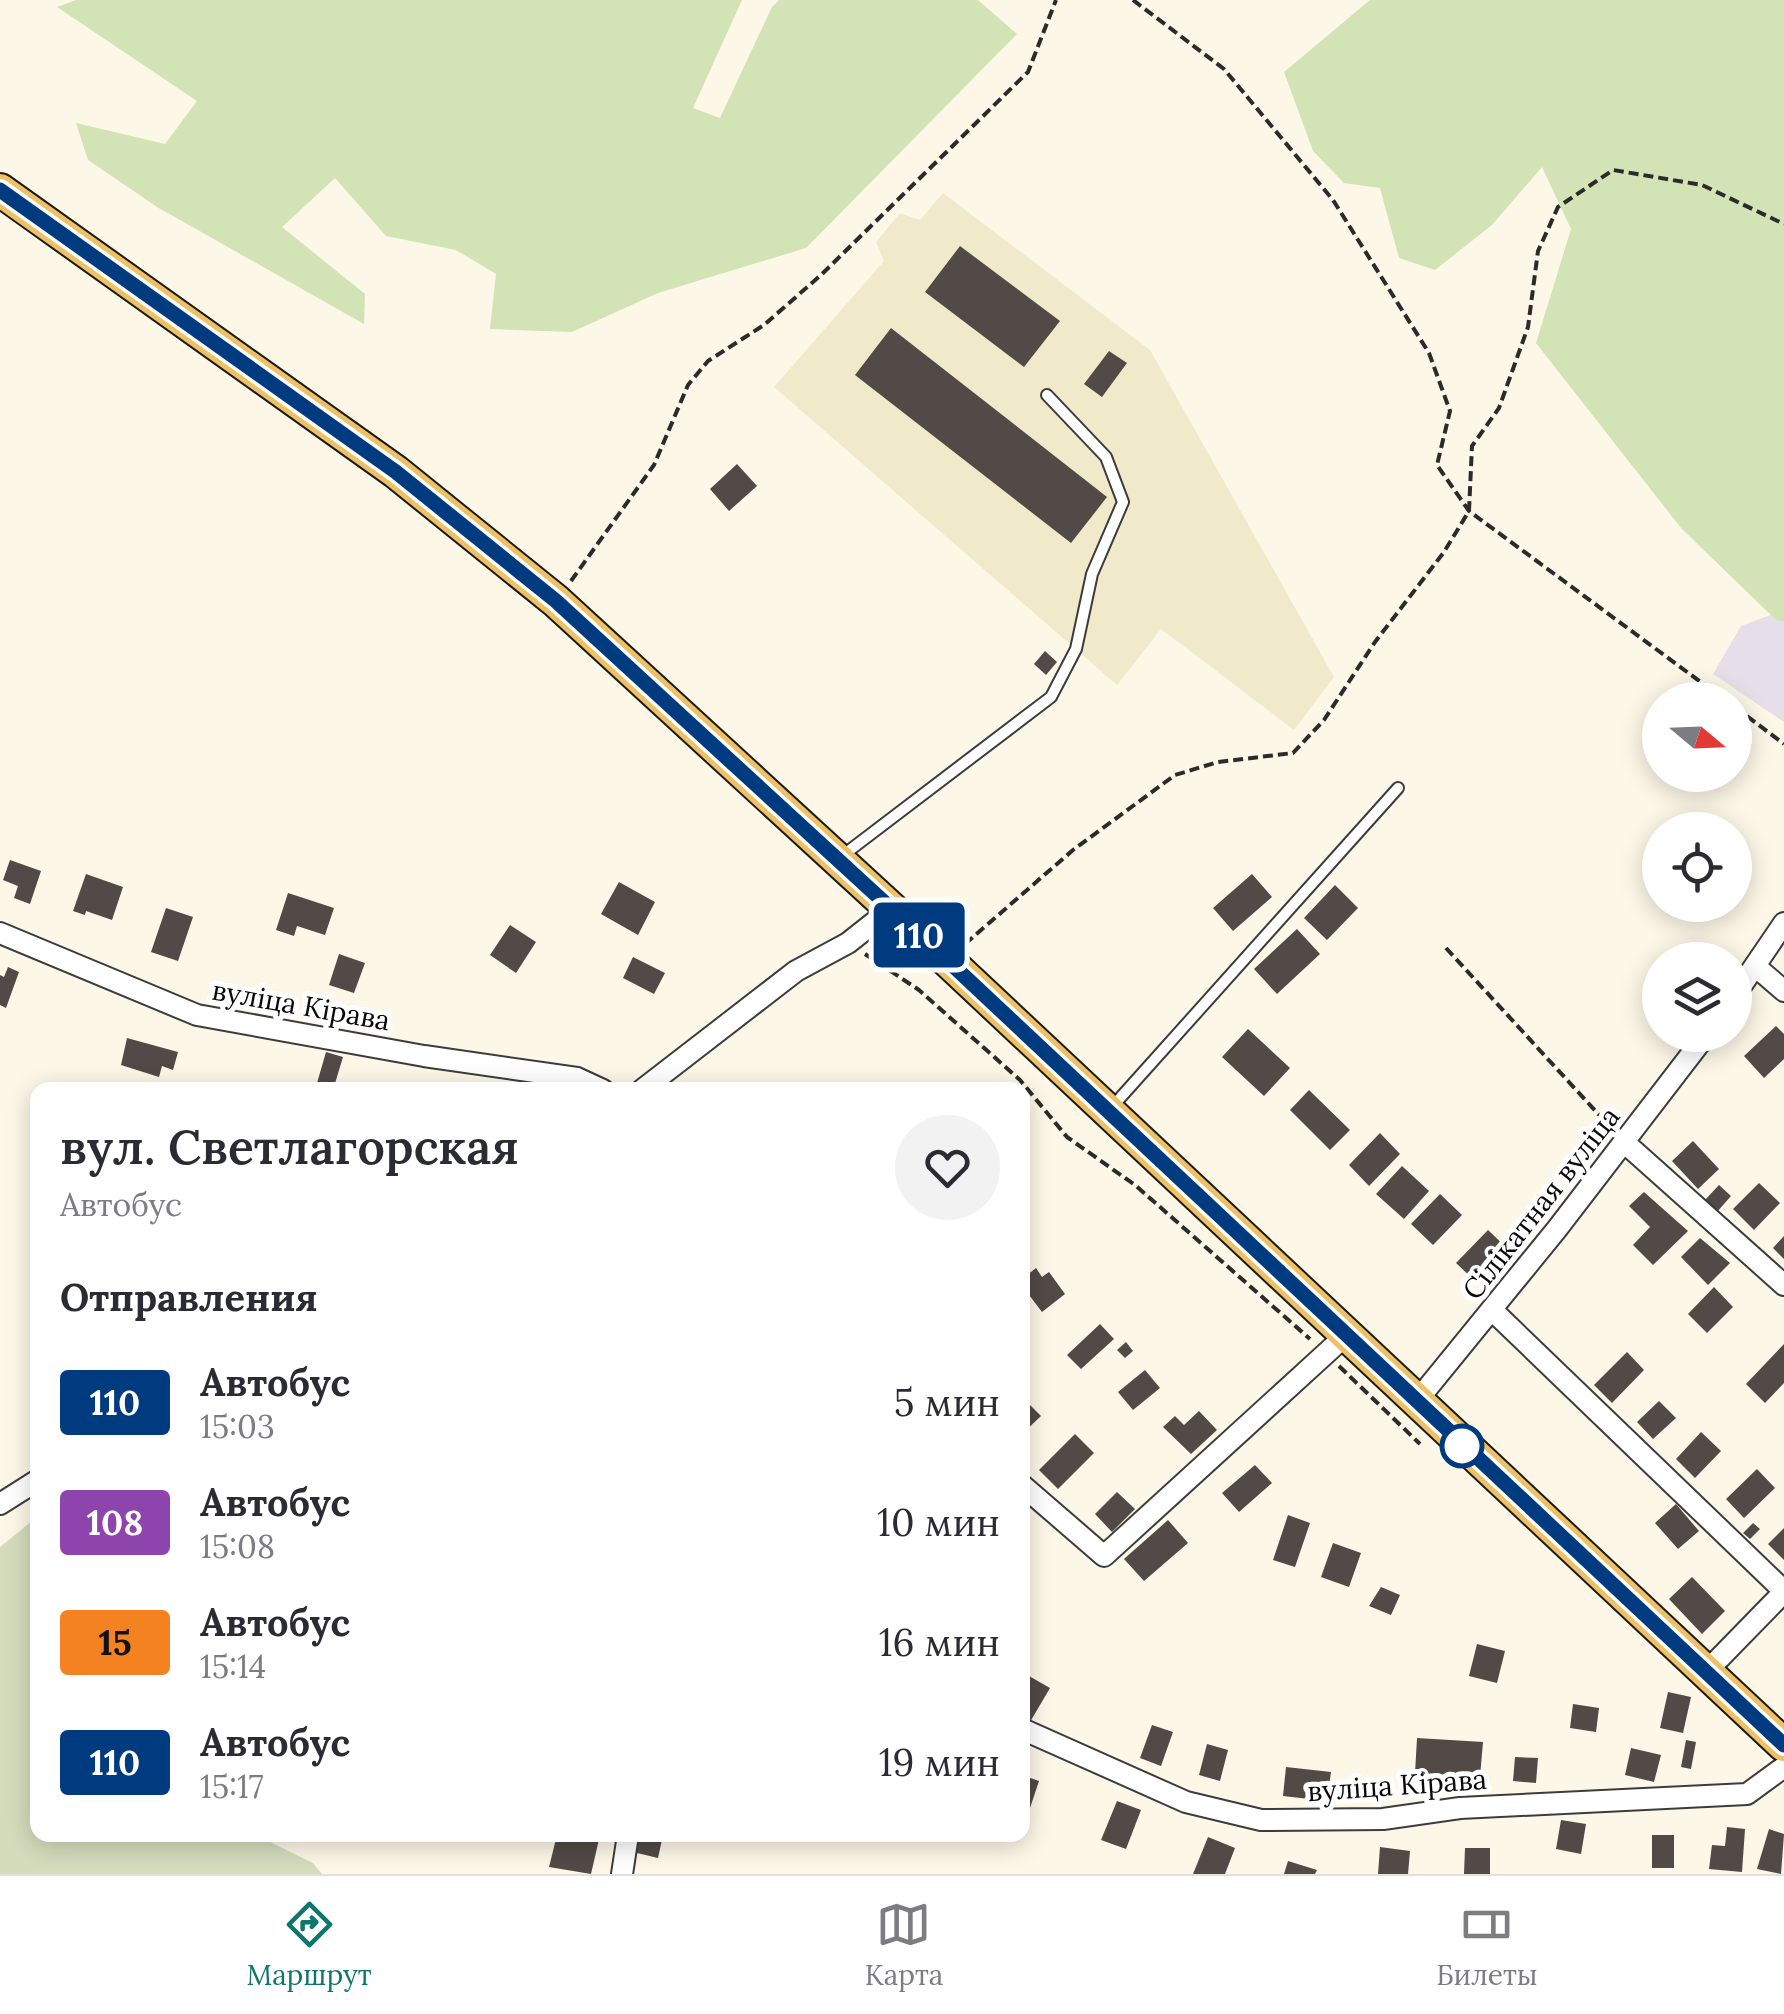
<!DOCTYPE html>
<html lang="ru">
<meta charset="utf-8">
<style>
:root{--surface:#fff;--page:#f2f2f3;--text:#2b2b33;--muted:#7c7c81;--line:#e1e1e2;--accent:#0f766e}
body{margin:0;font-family:Lora,serif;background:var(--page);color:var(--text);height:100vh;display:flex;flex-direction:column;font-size:38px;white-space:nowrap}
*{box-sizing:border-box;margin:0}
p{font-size:32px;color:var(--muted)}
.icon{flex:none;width:55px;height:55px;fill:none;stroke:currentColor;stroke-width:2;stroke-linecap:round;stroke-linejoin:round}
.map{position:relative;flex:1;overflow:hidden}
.details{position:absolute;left:30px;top:1082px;width:1000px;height:760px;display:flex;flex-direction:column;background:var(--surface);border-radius:20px;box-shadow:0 5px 25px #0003}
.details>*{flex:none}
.badge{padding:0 20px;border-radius:8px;font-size:35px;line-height:65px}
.needle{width:65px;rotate:109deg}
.fabs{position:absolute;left:1642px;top:682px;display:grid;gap:20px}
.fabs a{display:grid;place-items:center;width:110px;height:110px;border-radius:50%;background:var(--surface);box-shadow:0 5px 25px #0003;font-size:50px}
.map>.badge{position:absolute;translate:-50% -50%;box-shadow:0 0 0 5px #fff}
h2{padding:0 30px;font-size:38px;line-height:90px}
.round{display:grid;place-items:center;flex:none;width:105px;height:105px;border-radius:52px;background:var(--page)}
.headline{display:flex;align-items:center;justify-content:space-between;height:170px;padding:0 30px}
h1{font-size:48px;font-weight:600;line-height:75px}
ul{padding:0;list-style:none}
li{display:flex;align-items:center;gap:30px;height:120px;padding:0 30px}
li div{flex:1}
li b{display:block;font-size:38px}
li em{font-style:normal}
li .badge{min-width:110px;font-weight:700;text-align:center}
.tab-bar{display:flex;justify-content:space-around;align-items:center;height:140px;border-top:2px solid var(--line);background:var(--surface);font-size:28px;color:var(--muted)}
.tab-bar a{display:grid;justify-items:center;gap:5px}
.tab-bar .active{color:var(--accent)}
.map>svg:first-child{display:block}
.industrial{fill:#e6dee8}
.farmland{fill:#f1eaca}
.green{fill:#d2e4b5}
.cemetery{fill:#d4dcbc}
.building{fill:#514a47}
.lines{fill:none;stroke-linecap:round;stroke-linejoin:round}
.service-casing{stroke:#3c3c3c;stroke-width:14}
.minor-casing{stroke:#3c3c3c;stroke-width:24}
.primary-casing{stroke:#1a1a1a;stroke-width:36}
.path{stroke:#2b2b2b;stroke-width:4;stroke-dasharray:10 5;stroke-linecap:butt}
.service{stroke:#fff;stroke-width:10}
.minor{stroke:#fff;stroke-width:20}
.primary{stroke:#efc166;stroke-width:32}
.line-casing{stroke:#fff;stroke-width:22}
.line{stroke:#003b80;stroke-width:15}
.stop-dot{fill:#fff;stroke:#003b80;stroke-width:5}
.labels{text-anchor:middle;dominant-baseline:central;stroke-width:10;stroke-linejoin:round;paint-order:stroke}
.street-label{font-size:28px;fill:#090909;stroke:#fff}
</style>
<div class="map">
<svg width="1784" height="1874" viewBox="0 0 1784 1874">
<rect width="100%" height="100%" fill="#fdf7e7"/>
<path class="industrial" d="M1784,610V722L1713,674L1741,626Z"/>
<path class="farmland" d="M943,193L1150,350L1334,677L1294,730L1161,629L1117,685L774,387L884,261L876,242L900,213L920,220Z"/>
<path class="green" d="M76,0H742L693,108L720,118L772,7L779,0H978L1017,34L806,248L658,293L572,332L490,329L496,274L456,250L386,236L335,178L282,227L365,294L364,324L157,207L88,160L76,123L165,144L197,101L57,7Z
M1370,0H1784V621L1776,620L1681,528L1536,343L1571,229L1542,167L1492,225L1435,270L1399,258L1380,188L1344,183L1313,151L1284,72Z"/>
<path class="cemetery" d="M37,1517L38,1835H264L266,1840L313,1863L322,1874H0V1547Z"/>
<path class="building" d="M960,246L1060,321L1024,367L925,292Z
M891,328L1107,497L1071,543L855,375Z
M1109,351L1127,363L1102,397L1084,384Z
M737,464L757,486L729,511L710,489Z
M1045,651L1057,662L1046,675L1034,664Z
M10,860L41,871L30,904L14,898L18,886L3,880Z
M86,874L123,887L112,920L86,911L85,915L73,911Z
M1252,874L1272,897L1233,931L1213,908Z
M619,882L655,902L638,935L601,914Z
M1335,885L1358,908L1327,940L1304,918Z
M288,893L334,908L325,935L297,926L294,936L276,930Z
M166,908L193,917L178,961L151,952Z
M510,925L536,942L516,973L490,955Z
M1297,929L1320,954L1277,994L1254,969Z
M339,954L365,963L354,993L329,985Z
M633,957L665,973L654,994L623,978Z
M8,967L19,972L6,1008L0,1005V975L4,977Z
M1776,1026L1784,1034V1059L1764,1078L1744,1056Z
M1248,1029L1290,1068L1264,1096L1222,1057Z
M127,1038L178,1052L173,1070L162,1066L159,1077L121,1065Z
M326,1052L343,1057L333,1090H315Z
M1309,1090L1350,1130L1330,1150L1290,1110Z
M1380,1133L1400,1154L1369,1186L1349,1165Z
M1693,1141L1719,1169L1698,1189L1672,1161Z
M1402,1166L1429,1191L1404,1219L1376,1194Z
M1759,1183L1780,1203L1754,1230L1733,1209Z
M1719,1185L1731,1196L1717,1212L1704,1201Z
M1644,1192L1688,1231L1653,1265L1633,1245L1650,1227L1629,1206Z
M1440,1194L1462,1215L1433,1245L1411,1224Z
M1488,1230L1509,1250L1477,1283L1456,1263Z
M1784,1236V1259L1773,1248Z
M1700,1238L1730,1263L1708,1285L1681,1257Z
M1036,1268L1042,1277L1049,1272L1065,1294L1042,1312L1026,1291L1022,1294V1279Z
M1714,1287L1733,1307L1707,1333L1688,1314Z
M1100,1324L1114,1339L1081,1369L1067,1355Z
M1126,1342L1133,1351L1125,1358L1117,1350Z
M1784,1344V1383L1765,1403L1746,1384Z
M1627,1352L1644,1370L1612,1403L1594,1385Z
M1145,1370L1160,1388L1133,1410L1118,1392Z
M1022,1397L1041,1416L1022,1434Z
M1659,1401L1676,1418L1653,1439L1637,1422Z
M1199,1411L1217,1430L1191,1454L1163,1427L1175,1416L1184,1425Z
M1701,1432L1721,1451L1695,1478L1676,1459Z
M1075,1434L1094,1453L1058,1489L1039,1470Z
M1255,1465L1272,1483L1239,1512L1222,1493Z
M1757,1469L1775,1488L1744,1518L1726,1499Z
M1117,1492L1135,1509L1112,1532L1095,1514Z
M1676,1504L1699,1531L1678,1549L1655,1523Z
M1288,1515L1310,1523L1295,1567L1273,1560Z
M1168,1520L1188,1543L1144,1581L1124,1559Z
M1753,1523L1760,1529L1750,1539L1743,1533Z
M1784,1528V1560L1768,1544Z
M1333,1543L1361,1553L1349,1587L1321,1577Z
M1692,1577L1725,1611L1702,1634L1669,1599Z
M1381,1587L1400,1595L1391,1615L1369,1606Z
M1477,1644L1505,1651L1497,1683L1469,1676Z
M1022,1672L1050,1688L1030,1722L1022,1718Z
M1668,1692L1691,1697L1683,1733L1660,1728Z
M1573,1704L1599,1708L1596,1732L1570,1728Z
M1152,1725L1173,1732L1161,1766L1140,1758Z
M1417,1738L1483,1742L1480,1777L1415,1773Z
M1686,1740L1696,1742L1691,1769L1681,1767Z
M1207,1744L1228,1750L1220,1781L1199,1775Z
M1631,1748L1661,1755L1654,1782L1625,1775Z
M1515,1757L1538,1758L1536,1783L1513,1781Z
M1286,1767L1331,1772L1327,1801L1283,1796Z
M1022,1775L1039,1781L1028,1814L1022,1812Z
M1117,1801L1141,1810L1126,1849L1101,1840Z
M1561,1820L1586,1824L1581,1854L1556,1849Z
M1727,1827L1745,1829L1742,1872L1709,1869L1712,1845L1725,1846Z
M1769,1829L1784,1834L1781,1874L1757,1869Z
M557,1835H600L591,1874L549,1867Z
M637,1835H663L658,1858L633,1852Z
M1652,1835H1674V1868H1652Z
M1208,1837L1235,1848L1225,1874H1193Z
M1380,1847L1410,1851L1408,1874H1378Z
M1465,1848H1490V1874H1464Z
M1288,1861L1317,1870L1315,1874H1284Z"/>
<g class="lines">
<g class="service-casing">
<path id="service" d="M842,856L1051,697L1076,649L1092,574L1123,502L1106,457L1047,395
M1112,1107L1398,788"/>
</g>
<g class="minor-casing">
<path id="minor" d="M0,933L197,1015L424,1056L577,1078L603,1090
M1755,966L1784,991
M1735,995L1784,923
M642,1090L796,971L848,943L891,909
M1625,1143L1784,1285
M1492,1310L1784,1591
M1416,1402L1557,1229L1706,1035
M1022,1485L1104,1556L1345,1336
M0,1504L38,1480
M1706,1672L1784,1592
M1022,1729L1186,1802L1261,1820L1383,1819L1460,1808L1747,1794L1784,1767
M622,1874L628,1835"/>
</g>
<g class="primary-casing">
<path id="primary" d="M0,190L396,472L556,601L946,959L1784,1745"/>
</g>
<path class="path" d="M1133,0L1224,69L1333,200L1429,353L1450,411L1437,465L1469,511L1725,700
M571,581L654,465L688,385L708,361L764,325L821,275L1028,72L1056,0
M1735,707L1784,744
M965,944L1073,850L1175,775L1218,762L1293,753L1324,720L1375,642L1444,552L1469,511L1472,446L1499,408L1528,327L1538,251L1558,207L1613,170L1702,185L1784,224
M1446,948L1612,1129
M865,954L919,990L1020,1080L1067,1137L1135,1185L1310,1339
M1339,1366L1420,1444"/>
<use href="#service" class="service"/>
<use href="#minor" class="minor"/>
<use href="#primary" class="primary"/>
</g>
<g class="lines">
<g class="line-casing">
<path id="line" d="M0,190L396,472L556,601L946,959L1784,1745"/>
</g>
<use href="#line" class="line"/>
</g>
<circle class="stop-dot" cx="1462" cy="1446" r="20"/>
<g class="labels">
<g class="street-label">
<text transform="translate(301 1005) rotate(10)">вуліца Кірава</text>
<text transform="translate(1541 1203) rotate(-52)">Сілікатная вуліца</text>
<text transform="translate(1397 1785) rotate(-4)">вуліца Кірава</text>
</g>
</g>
</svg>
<div class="fabs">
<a><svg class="needle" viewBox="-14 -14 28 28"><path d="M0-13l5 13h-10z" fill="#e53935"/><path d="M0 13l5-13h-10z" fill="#7c7c81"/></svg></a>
<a><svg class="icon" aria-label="locate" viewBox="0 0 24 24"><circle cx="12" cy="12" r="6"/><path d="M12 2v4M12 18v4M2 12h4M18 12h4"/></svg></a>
<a><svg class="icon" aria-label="layers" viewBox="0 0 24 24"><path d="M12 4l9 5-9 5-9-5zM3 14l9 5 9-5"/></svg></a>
</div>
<b class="badge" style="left:919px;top:935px;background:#003b80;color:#fff">110</b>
<section class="details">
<div class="headline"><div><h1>вул. Светлагорская</h1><p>Автобус</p></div><a class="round"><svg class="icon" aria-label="heart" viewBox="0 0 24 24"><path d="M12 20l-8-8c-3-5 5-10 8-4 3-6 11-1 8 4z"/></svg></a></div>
<h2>Отправления</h2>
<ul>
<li><span class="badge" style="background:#003b80;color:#fff">110</span><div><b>Автобус</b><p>15:03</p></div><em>5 мин</em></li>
<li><span class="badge" style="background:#8e44ad;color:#fff">108</span><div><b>Автобус</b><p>15:08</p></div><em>10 мин</em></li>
<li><span class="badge" style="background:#f58220;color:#111">15</span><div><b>Автобус</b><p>15:14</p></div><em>16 мин</em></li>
<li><span class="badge" style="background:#003b80;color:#fff">110</span><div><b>Автобус</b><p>15:17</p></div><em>19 мин</em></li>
</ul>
</section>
</div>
<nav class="tab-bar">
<a class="active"><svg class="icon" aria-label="directions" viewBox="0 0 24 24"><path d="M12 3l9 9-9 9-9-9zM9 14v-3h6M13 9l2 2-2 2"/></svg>Маршрут</a>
<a><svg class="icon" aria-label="map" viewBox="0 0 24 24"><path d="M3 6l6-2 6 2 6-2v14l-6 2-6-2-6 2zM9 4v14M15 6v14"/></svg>Карта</a>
<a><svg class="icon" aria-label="tickets" viewBox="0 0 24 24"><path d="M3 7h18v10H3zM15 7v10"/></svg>Билеты</a>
</nav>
